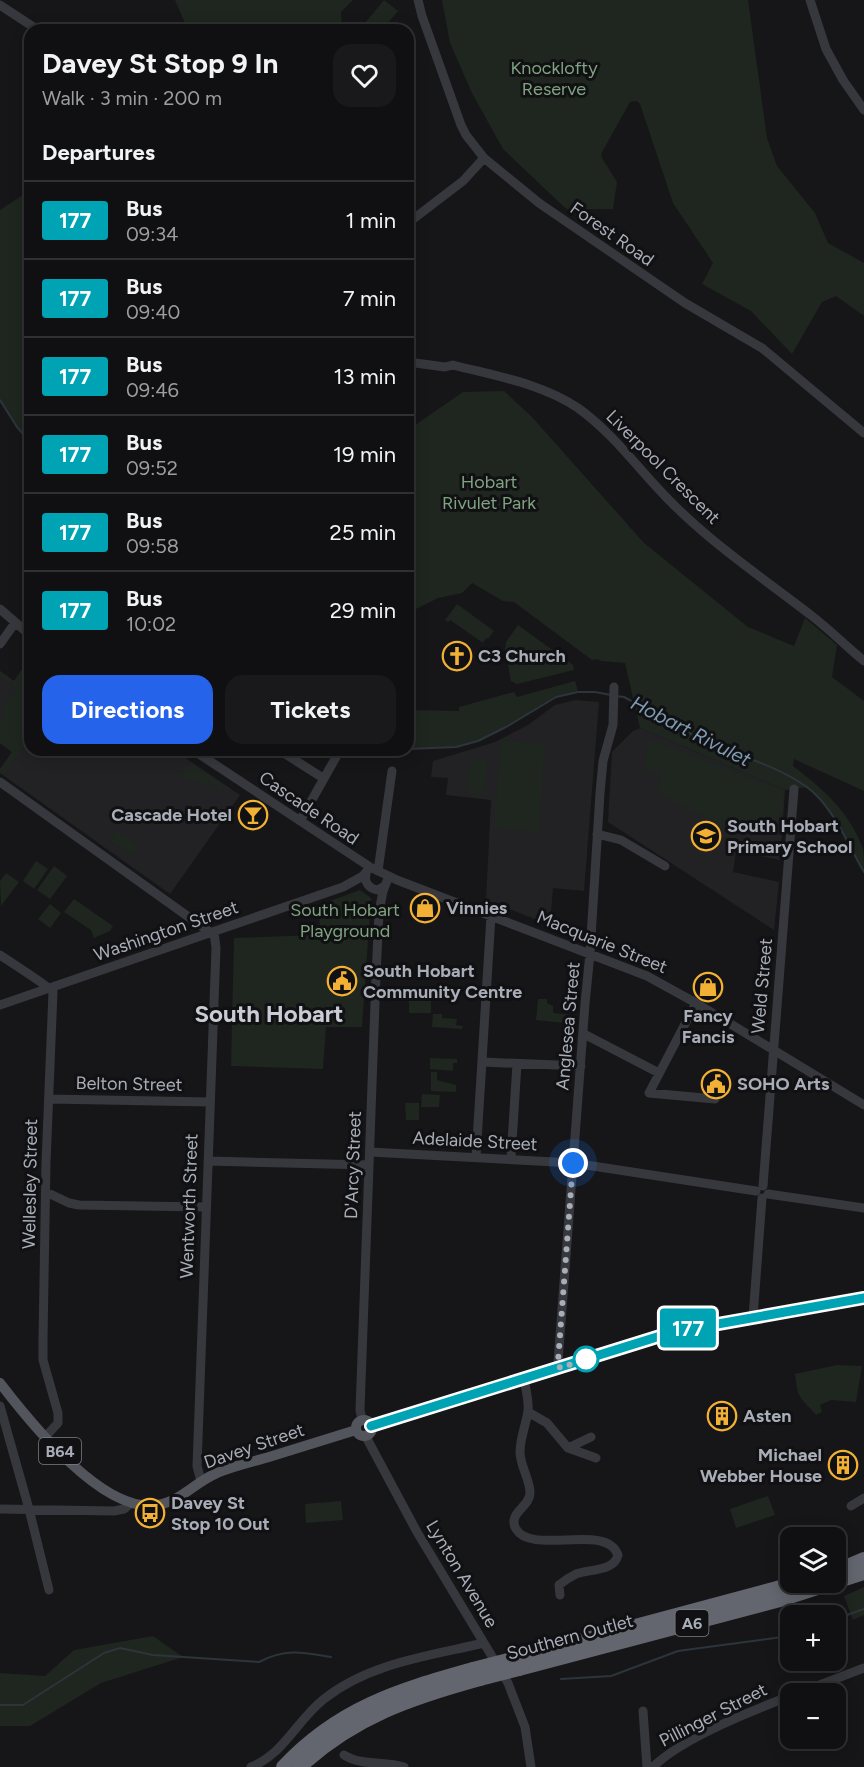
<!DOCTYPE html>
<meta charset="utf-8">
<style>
:root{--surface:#101012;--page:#19191b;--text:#f1f3f6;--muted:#9c9d9f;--line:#303032;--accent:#2563eb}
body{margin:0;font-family:Figtree,sans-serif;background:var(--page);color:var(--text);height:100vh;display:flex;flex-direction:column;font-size:22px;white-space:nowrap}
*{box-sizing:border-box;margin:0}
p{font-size:20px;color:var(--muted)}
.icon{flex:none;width:33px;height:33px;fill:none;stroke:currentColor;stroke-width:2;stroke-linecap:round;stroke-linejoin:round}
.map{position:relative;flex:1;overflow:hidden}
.side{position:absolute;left:24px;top:24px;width:390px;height:732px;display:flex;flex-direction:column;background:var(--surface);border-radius:18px;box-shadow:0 3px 15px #0003,0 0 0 2px var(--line)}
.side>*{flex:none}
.badge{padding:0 12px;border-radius:4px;font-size:21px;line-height:39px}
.fabs{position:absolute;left:780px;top:1527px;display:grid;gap:12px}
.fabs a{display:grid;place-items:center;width:66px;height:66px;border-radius:12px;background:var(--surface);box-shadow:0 3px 15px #0003,0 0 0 2px var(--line);font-size:30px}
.you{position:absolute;width:30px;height:30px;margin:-15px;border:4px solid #fff;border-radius:50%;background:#1a73e8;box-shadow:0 0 0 9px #1a73e833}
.map>.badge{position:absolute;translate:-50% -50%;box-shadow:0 0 0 3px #fff}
h2{padding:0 18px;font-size:22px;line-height:54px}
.round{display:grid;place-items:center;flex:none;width:63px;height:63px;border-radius:18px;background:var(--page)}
.summary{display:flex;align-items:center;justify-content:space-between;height:102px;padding:0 18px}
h1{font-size:28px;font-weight:700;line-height:45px}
.button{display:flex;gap:12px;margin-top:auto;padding:12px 18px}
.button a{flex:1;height:69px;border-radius:18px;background:var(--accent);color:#fff;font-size:24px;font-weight:700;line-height:69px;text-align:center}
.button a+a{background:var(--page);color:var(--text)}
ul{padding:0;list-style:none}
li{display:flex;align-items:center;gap:18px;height:78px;padding:0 18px;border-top:2px solid var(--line)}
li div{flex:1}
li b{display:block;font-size:22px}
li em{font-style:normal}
li .badge{min-width:66px;font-weight:700;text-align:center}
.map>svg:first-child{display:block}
.built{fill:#222225}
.green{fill:#1e261f}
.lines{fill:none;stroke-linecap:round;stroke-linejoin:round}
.stream{stroke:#2c353c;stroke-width:2}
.minor{stroke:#37383d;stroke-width:9}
.major{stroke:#53555c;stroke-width:10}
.highway{stroke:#63666e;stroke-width:14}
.highway-bridge{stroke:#63666e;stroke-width:14}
.line-casing{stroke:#fff;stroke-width:14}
.line{stroke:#00a3b4;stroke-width:9}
.walk{stroke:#a8adb8;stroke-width:6;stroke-dasharray:0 10.8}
.stop-dot{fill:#fff;stroke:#00a3b4;stroke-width:3}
.labels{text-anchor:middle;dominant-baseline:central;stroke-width:6;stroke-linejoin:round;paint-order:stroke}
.shield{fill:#111113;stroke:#7b7e86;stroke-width:1.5}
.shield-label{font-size:16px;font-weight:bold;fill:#a8adb8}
.park-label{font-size:18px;fill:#7fa381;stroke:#111113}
.street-label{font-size:18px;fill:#a8adb8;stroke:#111113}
.poi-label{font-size:18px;font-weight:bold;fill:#a8adb8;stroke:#111113;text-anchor:start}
.water-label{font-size:20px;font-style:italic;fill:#7f9bb3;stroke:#111113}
.district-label{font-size:24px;font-weight:bold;fill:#c9ccd4;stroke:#111113}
</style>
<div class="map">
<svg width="864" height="1767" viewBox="0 0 864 1767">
<rect width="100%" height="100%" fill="#161618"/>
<path class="built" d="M30,658V750H174L240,795L170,894L0,773V769L12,752L0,743V671L14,681Z
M576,700L599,702L584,891L553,888L550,925L486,900L491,800L446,795L448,778L431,777L433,761L495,742L528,725L555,705Z
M640,728L785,790L780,860L736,851L733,872L779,882L774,930L608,822L612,752L633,731Z"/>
<path class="green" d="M175,0H353L341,12L342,30H188Z
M384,0L398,11L382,30H362L360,29Z
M442,0H748L767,138L777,166L815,213L828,243L864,263V316L836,296L822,302L792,354L751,311L702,284L713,263L673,203L640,104L637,101L630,102L601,154L602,158L617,182L613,209H586L575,202L570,211L563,206L503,149L472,93L450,43Z
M23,195L30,230V442L17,427L0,400V210Z
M504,391L532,417L644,543L748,627L794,646L805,618L837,645L832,677L864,701V791L794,759L793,766C823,789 850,812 863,849C864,855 864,865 864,872C846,842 833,811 808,787L785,790L640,728L625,663L601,661L597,659L592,660L514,602L503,601L472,583L462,593L438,598L408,613V430L463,392Z
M457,604L494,631L488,639L486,638L483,643L450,620L448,622L445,620Z
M518,625L573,665L574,670L517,684L511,681L505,649L506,642Z
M30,658V738L3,775L0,773V769L12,752L0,743V720L5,714L1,710L17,688L0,675V671L14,681Z
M575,681L578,692L556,697L506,727L478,741L456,747L408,749V710L459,711V707L514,692L517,697Z
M501,740L545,744L539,832L494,828Z
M647,741L662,742V744L784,791L783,811C775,818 766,827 755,830C733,835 680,804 658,794L660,773L645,771Z
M470,759L487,760L484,795L467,793Z
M191,763L224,785L220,790L208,780L203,786L181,776Z
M117,830L139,846L132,856L110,840Z
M36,861L48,869L34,889L23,881Z
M54,866L67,876L50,899L37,890Z
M6,873L19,882L1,906L0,881Z
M360,890L371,898L362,1027H326L323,1069L231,1066L234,938L320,935L319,905Z
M74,899L113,926L110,931L94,938L91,930L64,912Z
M50,904L61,913L50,928L38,919Z
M538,999H547V1003L553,1006V1013L572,1015L571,1019H564V1023L536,1020Z
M409,1000L431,1001V1013H409Z
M433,1014H442V1018L457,1019L456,1025L463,1026L462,1029L432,1027Z
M430,1058L457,1059V1063H453V1071L430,1069Z
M431,1072H437V1080L456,1085V1092L431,1091Z
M422,1094L440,1095L439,1107H421Z
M405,1103H419V1120H406Z
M837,1365L862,1366L856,1402L831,1400L820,1405L822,1412L816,1415C800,1396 798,1401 795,1374Z
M768,1496L775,1515L736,1528L730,1509Z
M341,1501L343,1520L306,1523L305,1504Z
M864,1587V1615L853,1620L844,1596Z
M153,1636L183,1657L101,1683L30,1726H0V1673L45,1676L74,1650Z"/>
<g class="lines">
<path class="stream" d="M0,400L17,427L30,442
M616,696L624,697C650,711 675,727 701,739C734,755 795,770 819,798C839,820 849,847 864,872
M408,749L456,747L478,741L506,727L556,697L578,692H595L611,695
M836,1619L864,1609
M561,1679L611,1676L678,1651L790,1636
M0,1705H23L104,1653L120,1648L153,1655L259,1662C285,1648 303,1652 331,1657"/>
<path class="minor" d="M418,0L422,16L461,125L466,135L484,158L539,203L685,303L762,348L864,433
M810,0L826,49L843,80L864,110
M0,5L38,30
M408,223L463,181L484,158
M408,362L445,367L453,365C495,376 541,383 578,408C616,435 643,476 677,508C719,549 767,581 812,616C830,630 846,646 864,661
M29,466L30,467
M0,609L30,635
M0,644L15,623
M193,750L370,867L397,880L647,976L696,1003L864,1105
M279,750L323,778
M0,782L211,933
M300,821L340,750
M597,834L621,840L665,866
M378,871L392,771
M366,874C364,882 369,889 378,890L385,886
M0,955C9,961 50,987 53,992L46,1163L43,1338V1360L58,1413V1423L46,1436
M696,1003L649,1093L715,1099
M0,1005L343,887L363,876L370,867
M584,1034L659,1073
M482,1062L581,1066
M49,1099L209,1102
M370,1152L573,1163L756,1191
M476,1157L491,916
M511,1158L517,1064
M208,1161L369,1165
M763,1186L794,789
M46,1192L69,1203L79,1205L205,1207
M768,1194L864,1208
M753,1317L762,1198
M560,1368L558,1362L585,1004L590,953L600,793L603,761L613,725L614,687
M524,1379C526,1389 529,1401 528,1411C526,1425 520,1438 520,1452C520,1466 530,1479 530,1493C530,1507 507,1513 516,1529C532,1556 607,1522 618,1555C614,1572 589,1569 576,1574C570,1577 564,1581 559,1585L560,1595
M0,1406L29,1509L49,1590
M528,1412L547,1423L568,1448L596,1458
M362,1420L360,1410L376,976L379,912L383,891L389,876
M365,1435L417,1532L508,1683L525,1727L531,1767
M568,1448L591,1437
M201,1481L197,1466L216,948L214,932
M851,1506L864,1498
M0,1509L114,1511L124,1509L131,1503
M796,1694L864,1668
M643,1711L647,1767
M344,1755C361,1766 384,1761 404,1767
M251,1767C284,1754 297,1720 324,1699C369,1663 429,1656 484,1643
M653,1767C682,1738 752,1711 790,1696"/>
<path class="major" d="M0,1383C30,1422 103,1514 157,1505C180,1502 195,1482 217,1473C233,1466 252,1462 269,1457C298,1448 327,1439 356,1430
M356 1428a8 8 0 1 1 16 0a8 8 0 1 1-16 0Z
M371,1426L673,1332L864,1298"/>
<path class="highway" d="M836,1571L864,1559
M512,1659L799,1582
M519,1669L780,1600L864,1573
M283,1767C338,1708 398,1690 473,1669
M300,1767C354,1717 411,1698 480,1679"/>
<path class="highway-bridge" d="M473,1669L512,1659
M480,1679L519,1669"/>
</g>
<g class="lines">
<g class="line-casing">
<path id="line" d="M371,1426L673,1332L864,1298"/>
</g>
<use href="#line" class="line"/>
<path class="walk" d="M573,1163L558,1362L560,1368L586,1359"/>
</g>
<defs>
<g id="church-ring" transform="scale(1.5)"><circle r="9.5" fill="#111113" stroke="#f2b134" stroke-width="1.5"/><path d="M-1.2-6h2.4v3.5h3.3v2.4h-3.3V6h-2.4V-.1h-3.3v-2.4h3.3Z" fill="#f2b134"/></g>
<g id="bar-ring" transform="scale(1.5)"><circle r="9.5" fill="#111113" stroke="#f2b134" stroke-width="1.5"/><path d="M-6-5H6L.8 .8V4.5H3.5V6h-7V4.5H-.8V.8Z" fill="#f2b134"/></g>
<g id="school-ring" transform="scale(1.5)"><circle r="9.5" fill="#111113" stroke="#f2b134" stroke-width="1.5"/><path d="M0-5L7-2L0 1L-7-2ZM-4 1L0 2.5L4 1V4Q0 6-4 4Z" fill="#f2b134"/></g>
<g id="shop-ring" transform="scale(1.5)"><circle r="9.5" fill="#111113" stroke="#f2b134" stroke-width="1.5"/><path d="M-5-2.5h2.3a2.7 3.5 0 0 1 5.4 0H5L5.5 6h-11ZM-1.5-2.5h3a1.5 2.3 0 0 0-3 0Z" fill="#f2b134"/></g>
<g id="civic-ring" transform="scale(1.5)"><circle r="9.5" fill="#111113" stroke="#f2b134" stroke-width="1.5"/><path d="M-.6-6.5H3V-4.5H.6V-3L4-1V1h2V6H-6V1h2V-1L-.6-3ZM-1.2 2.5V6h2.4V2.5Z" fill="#f2b134"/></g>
<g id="building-ring" transform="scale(1.5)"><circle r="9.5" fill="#111113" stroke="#f2b134" stroke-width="1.5"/><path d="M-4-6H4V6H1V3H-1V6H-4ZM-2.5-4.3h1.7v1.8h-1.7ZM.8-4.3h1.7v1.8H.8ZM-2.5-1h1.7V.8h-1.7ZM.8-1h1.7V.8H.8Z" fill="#f2b134"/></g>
<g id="bus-ring" transform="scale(1.5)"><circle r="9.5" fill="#111113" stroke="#f2b134" stroke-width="1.5"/><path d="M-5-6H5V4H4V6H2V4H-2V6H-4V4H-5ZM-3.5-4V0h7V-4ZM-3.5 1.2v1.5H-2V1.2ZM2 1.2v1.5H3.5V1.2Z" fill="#f2b134"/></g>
</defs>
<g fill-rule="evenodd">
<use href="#church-ring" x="457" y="656"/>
<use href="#bar-ring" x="253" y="815"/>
<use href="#school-ring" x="706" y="836"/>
<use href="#shop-ring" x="425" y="908"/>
<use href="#civic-ring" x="342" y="981"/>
<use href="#shop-ring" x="708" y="987"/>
<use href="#civic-ring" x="716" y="1084"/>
<use href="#building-ring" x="722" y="1416"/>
<use href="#building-ring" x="843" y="1465"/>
<use href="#bus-ring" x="150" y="1513"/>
</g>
<circle class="stop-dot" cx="586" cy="1359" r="12"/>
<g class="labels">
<g class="shield">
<rect x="39" y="1438" width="42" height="26" rx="4.5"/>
<rect x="675.5" y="1610" width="33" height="26" rx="4.5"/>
</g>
<g class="shield-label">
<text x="60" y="1451">B64</text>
<text x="692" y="1623">A6</text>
</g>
<g class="park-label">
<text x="554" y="68">Knocklofty<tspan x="554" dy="21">Reserve</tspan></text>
<text x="489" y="482">Hobart<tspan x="489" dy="21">Rivulet Park</tspan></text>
<text x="345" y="910">South Hobart<tspan x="345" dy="21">Playground</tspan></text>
</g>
<g class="street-label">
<text transform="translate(612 234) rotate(35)">Forest Road</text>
<text transform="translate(663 467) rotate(45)">Liverpool Crescent</text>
<text transform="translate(309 808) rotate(34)">Cascade Road</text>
<text transform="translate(166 931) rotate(-19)">Washington Street</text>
<text transform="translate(602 942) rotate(22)">Macquarie Street</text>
<text transform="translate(762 986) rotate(-85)">Weld Street</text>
<text transform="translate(568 1026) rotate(-85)">Anglesea Street</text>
<text transform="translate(129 1084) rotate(1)">Belton Street</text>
<text transform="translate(475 1141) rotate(3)">Adelaide Street</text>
<text transform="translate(353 1165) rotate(-88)">D'Arcy Street</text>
<text transform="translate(30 1184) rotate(-89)">Wellesley Street</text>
<text transform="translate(189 1206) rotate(-88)">Wentworth Street</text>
<text transform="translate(254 1446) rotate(-19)">Davey Street</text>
<text transform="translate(462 1574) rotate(59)">Lynton Avenue</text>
<text transform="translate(570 1637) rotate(-15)">Southern Outlet</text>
<text transform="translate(713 1715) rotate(-27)">Pillinger Street</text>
</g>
<g class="poi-label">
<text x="478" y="656">C3 Church</text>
<text x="232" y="815" text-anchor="end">Cascade Hotel</text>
<text x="727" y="826">South Hobart<tspan x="727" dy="21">Primary School</tspan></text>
<text x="446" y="908">Vinnies</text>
<text x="363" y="971">South Hobart<tspan x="363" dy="21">Community Centre</tspan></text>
<text x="708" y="1016" text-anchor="middle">Fancy<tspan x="708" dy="21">Fancis</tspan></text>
<text x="737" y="1084">SOHO Arts</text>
<text x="743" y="1416">Asten</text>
<text x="822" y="1455" text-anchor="end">Michael<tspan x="822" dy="21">Webber House</tspan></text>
<text x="171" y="1503">Davey St<tspan x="171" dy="21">Stop 10 Out</tspan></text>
</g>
<g class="water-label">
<text transform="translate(691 731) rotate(27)">Hobart Rivulet</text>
</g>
<g class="district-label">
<text x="269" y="1013">South Hobart</text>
</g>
</g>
</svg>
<div class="fabs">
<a><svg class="icon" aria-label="layers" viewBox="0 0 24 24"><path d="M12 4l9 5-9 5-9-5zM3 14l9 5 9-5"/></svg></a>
<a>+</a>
<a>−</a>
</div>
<div class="you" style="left:573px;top:1163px"></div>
<b class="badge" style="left:688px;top:1328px;background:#00a3b4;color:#fff">177</b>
<section class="side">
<div class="summary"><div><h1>Davey St Stop 9 In</h1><p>Walk · 3 min · 200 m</p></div><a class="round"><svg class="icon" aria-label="heart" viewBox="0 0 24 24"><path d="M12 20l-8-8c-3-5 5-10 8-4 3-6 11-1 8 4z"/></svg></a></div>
<h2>Departures</h2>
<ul>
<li><span class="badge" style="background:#00a3b4;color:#fff">177</span><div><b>Bus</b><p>09:34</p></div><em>1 min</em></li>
<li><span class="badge" style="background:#00a3b4;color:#fff">177</span><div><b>Bus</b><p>09:40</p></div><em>7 min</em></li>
<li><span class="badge" style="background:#00a3b4;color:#fff">177</span><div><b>Bus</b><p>09:46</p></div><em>13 min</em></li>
<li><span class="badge" style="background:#00a3b4;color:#fff">177</span><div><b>Bus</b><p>09:52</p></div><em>19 min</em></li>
<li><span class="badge" style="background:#00a3b4;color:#fff">177</span><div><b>Bus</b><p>09:58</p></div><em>25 min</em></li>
<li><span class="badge" style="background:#00a3b4;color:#fff">177</span><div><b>Bus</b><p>10:02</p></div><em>29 min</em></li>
</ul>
<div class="button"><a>Directions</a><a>Tickets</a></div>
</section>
</div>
